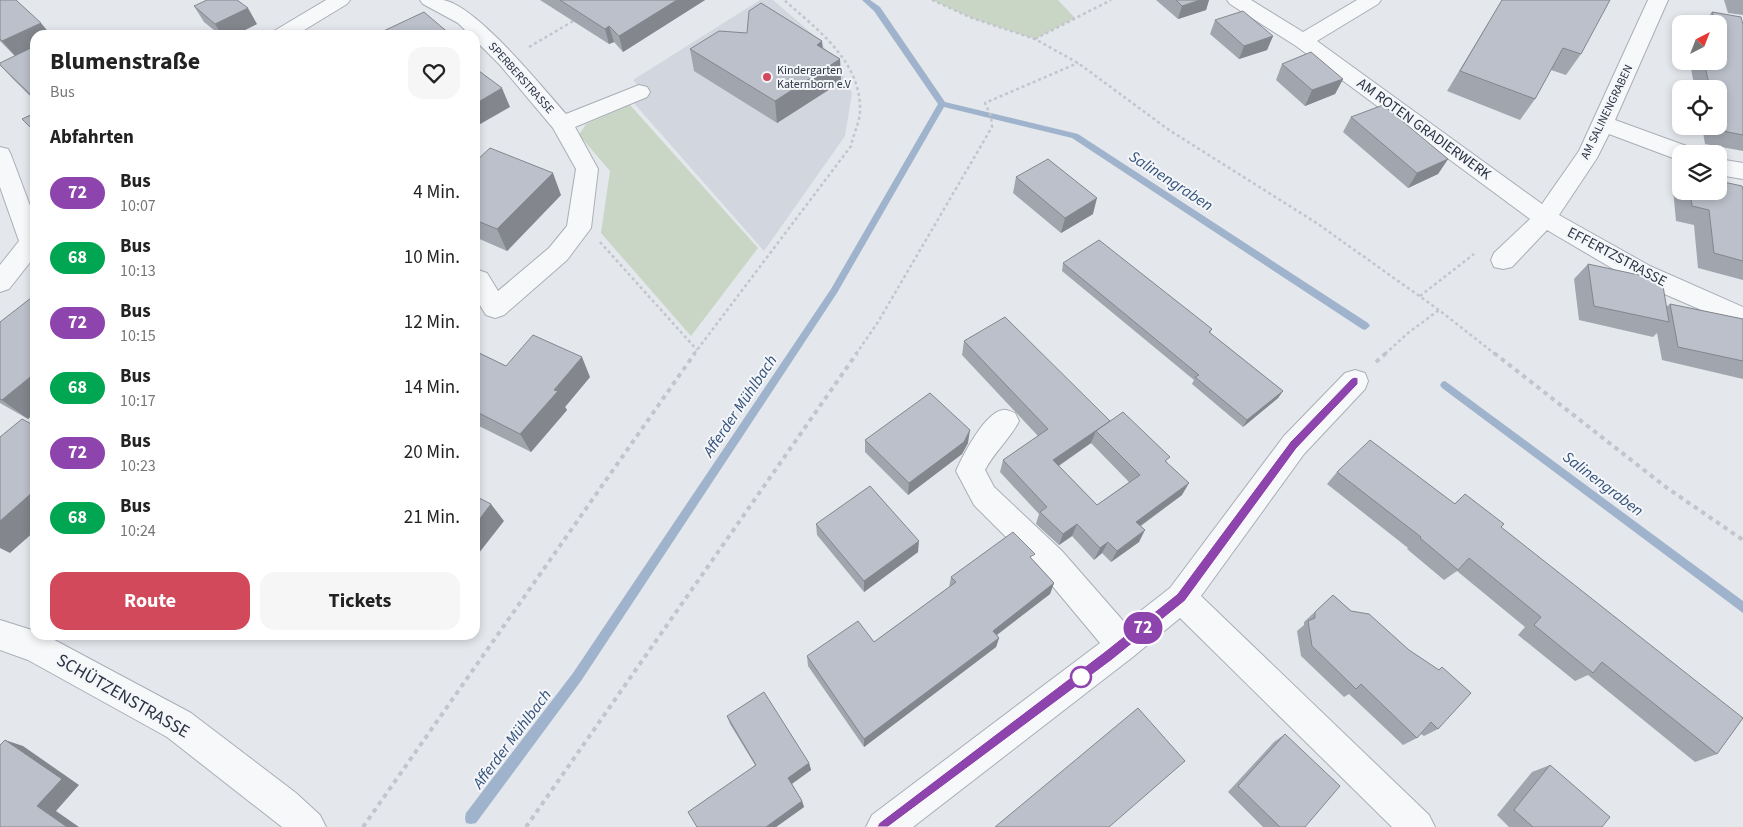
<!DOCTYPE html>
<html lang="de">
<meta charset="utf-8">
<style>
:root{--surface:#fff;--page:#f6f6f6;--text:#222;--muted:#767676;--accent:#d1495b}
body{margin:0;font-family:"Source Sans 3",sans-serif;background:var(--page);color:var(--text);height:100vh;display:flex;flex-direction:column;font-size:19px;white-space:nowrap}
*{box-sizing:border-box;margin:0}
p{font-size:16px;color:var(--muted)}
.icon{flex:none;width:28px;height:28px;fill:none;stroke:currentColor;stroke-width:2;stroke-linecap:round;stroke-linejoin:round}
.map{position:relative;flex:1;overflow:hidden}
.panel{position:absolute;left:30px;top:30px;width:450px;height:610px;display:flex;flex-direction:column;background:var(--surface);border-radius:15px;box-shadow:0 2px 8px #0003}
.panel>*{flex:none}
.badge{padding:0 10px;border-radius:16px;font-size:18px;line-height:32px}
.needle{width:32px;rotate:42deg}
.controls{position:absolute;left:1672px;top:15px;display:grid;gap:10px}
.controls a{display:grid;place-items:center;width:55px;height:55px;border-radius:10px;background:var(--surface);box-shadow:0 2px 8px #0003;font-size:25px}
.map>.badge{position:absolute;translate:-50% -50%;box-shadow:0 0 0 2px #fff}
h2{padding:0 20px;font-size:19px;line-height:45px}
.round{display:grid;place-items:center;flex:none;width:52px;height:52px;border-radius:15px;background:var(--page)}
.headline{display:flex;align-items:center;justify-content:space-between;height:85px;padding:0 20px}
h1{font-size:24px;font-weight:700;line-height:38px}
.button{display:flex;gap:10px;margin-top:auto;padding:10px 20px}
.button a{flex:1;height:58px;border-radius:15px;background:var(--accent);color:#fff;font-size:20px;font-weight:700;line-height:58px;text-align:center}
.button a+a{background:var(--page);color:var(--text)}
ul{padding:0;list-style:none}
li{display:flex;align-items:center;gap:15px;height:65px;padding:0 20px}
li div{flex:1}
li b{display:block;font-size:19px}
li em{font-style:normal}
li .badge{min-width:55px;font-weight:700;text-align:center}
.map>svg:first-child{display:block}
.built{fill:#d2d6de}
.green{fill:#c9d6c5}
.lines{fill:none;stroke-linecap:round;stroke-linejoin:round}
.stream{fill:#9fb4cc;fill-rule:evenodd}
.minor-casing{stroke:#a9aeb7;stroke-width:2}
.path-far1{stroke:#c2c5cb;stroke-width:2.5;stroke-dasharray:3 3;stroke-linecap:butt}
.path{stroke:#c2c5cb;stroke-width:4;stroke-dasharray:4.5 4.5;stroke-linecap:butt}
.minor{fill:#f7f8fa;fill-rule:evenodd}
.wall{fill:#a1a5ae;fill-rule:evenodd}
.shaded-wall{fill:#83868d}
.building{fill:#bbc0ca;stroke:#83868d}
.line{fill:#8e44ad;stroke:#fff}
.poi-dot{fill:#d1495b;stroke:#f4f6f9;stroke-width:2}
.stop-dot{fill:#fff;stroke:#8e44ad;stroke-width:2.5}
.labels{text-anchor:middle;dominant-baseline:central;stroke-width:4;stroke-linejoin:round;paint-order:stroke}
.far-poi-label{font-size:12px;fill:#2b3445;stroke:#f4f6f9;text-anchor:start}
.far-street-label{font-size:12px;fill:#2b3445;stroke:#f4f6f9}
.street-label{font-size:15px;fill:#2b3445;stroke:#f4f6f9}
.water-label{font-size:16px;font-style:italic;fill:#34527a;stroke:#f4f6f9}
.near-street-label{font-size:18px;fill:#2b3445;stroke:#f4f6f9}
</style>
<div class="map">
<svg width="1743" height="827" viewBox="0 0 1743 827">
<rect width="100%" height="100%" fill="#e4e7ec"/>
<path class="built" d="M760,0H773L816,37L837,63L852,93L845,136L764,251L633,102L646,93L633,80Z"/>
<path class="green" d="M932,0H1058L1075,18L1035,39L972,18Z
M630,105L758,248L691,336L601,233L610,171L579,135L586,124Z"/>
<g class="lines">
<path class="stream" d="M862,0H870L880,7L945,102L1078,134L1368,323L1370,326L1365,330L1362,329L1072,138L944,107L837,293L581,681L476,823L471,824L466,823L465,818L466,813L573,673L831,289L938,104L874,11Z
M1445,381L1743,601V613L1442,388L1440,385L1442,382Z"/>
<g class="minor-casing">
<path id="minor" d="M326,0H350L347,4L296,35H271L274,31Z
M420,0C428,0 436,0 443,0C476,5 542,87 566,114L639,85L647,87L650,92L647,97L575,127L598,169L591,228L567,260L504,315L495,318L486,315L475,297V269L487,273L498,291L549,248L567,226L576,169L553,128L500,65L475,40V35H470L458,23L423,4Z
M1227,0H1251L1303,32L1357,0H1381L1378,4L1317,41L1542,204L1579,151L1648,0H1668L1615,120L1692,148L1695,154H1681V161L1609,134L1597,158L1559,215L1650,266L1743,307V328L1632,280L1547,230L1512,267L1503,269L1494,267L1491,260L1494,253L1530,219L1296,46L1230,4Z
M0,147L8,149L11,155L35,219V256L9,289L0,292V265L19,241L0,187Z
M1719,159L1743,163V179L1719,175Z
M1355,370L1365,373L1368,381L1365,389L1304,454L1201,596L1429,815L1435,827H1392L1180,618L1134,656L913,827H866L872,815L1100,643L1040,571L974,505L956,471C963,455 985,412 1003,410C1007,409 1011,412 1015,413L1019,421C1010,439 994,452 985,470L994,487L1062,551L1125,623L1170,588L1284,436L1345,373Z
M0,620L35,631V635L47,636L191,713L296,793L320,815L326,827H282L167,737L28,660L0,650Z"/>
</g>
<path class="path-far1" d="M932,0L972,18L1035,39L1078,63L1169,130L1315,222L1439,310L1495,354
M1035,39L1111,0
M529,47L575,20
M600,242L697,350
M1420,296L1474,254
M694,354L851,146C853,135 859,124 860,112C862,62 818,30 784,0
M856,354L878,322L992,127L991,116L985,103L1078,63
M1385,354L1408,333L1439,310"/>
<path class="path" d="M1494,353L1667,488L1743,540
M1376,362L1386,353
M363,827L695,353
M526,827L857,353"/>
<use href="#minor" class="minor"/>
</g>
<path class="wall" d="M0,0L35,35V101L13,79L0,65L15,56L0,41Z
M540,0H705L623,52L614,42L609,44Z
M1156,0H1209L1206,10L1178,19Z
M1502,0L1581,54L1566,75L1551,70L1535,99L1520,120L1447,91Z
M1724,0H1743V15L1728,13Z
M194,6L257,24L235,35H220L204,22Z
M1712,12L1743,25V151L1705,144L1702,126H1719V89H1695L1691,69L1698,61H1719V24H1697L1703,16L1708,17Z
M1215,20L1273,36L1267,50L1239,59L1210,34Z
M822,41L823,48L840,59L841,82L777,123L694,71L690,49Z
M1282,64L1343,79L1335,94L1305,106L1276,80Z
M1351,117L1448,159L1438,174L1408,188L1343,132Z
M475,162L561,195L507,251L475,237Z
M1016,177L1093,214L1061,233L1013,193Z
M1681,180V191L1743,190V280L1698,268L1694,225L1676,221L1673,189Z
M1063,263L1212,329L1210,333L1283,391L1278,398L1243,427L1192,384L1194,380L1062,271Z
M1588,264L1666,307L1670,304L1743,319V379L1662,360L1657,333L1653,337L1579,320L1574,279Z
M0,322L28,419L0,403Z
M964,341L1110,421L1167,462L1182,495L1141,526L1139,542L1111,562L1102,553L1094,560L1072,536L1059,545L1036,524L1039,514L1000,472L1003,460L1038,436L962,355ZM1091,443L1129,482L1097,505L1059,466Z
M475,351L506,366L590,377L565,407L567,410L531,452L475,424Z
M865,440L968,443L962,454L908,495L865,452Z
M1337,472L1454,504L1465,494L1501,527L1717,754L1695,762L1588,675L1575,681L1518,635L1525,627L1457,571L1444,580L1407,549L1408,548L1327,484Z
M816,524L918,552L864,592L817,535Z
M1033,560L1054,583L1050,594L997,635L999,638L996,647L864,747L808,666L807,656L874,642L949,587L951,577Z
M1333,595L1351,611L1438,670L1442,667L1438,729L1424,736L1421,734L1417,738L1403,745L1349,694L1344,697L1301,656L1297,631L1304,625V622Z
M727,716L809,763L811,770L792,784L802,801L804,807L776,827H697L755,765L730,724Z
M1285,734L1305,827H1263L1228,792L1274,742Z
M1550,765L1602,827H1509L1497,815L1532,772Z"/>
<path class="shaded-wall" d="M677,0H705L623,52L619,36Z
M1200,0H1209L1206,10L1178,19L1182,6Z
M248,8L257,24L235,35H222L215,24Z
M41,23L51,35H35V48L16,57L2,41Z
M609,26L614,42L609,44L605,29Z
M1273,36L1267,50L1239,59L1244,46Z
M822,41L823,63L817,45Z
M840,59L841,82L777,123L775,101Z
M1343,79L1335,94L1305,106L1312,90Z
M502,88L510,107L475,127V104Z
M1448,159L1438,174L1408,188L1417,173Z
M553,173L561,195L507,251L497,229Z
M1097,198L1093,214L1061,233L1065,218Z
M582,357L590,377L565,407L567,410L531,452L520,434L554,390Z
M35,373V413L28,419L2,400Z
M1283,391L1278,398L1243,427L1247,420Z
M1110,421L1096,431L1091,443L1049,472L1053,460Z
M970,430L968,443L962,454L908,495L909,483Z
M1189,483L1182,495L1130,533L1136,522Z
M35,490V531L10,553L0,548V521Z
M491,504L504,521L475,558V525Z
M1077,524L1072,536L1059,545L1063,534Z
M1145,530L1139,542L1111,562L1117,551Z
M919,541L918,552L864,592V581Z
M1108,542L1102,553L1094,560L1100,548Z
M1054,583L1050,594L990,640L993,631Z
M999,638L996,647L864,747V739Z
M5,740L23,746L79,785L56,811L79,827H67L37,806Z
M809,763L811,770L790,785L788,778Z
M802,801L804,807L776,827H766Z"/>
<path class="building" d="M0,0H16L41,23L2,41L0,39Z
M207,0H237L248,8L215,24L194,6Z
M560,0H677L619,36L609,26L605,29Z
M1176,0H1200L1182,6Z
M1502,0H1610L1581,54L1563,48L1535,99L1460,71Z
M761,3L822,41L817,45L840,59L775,101L690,49L719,31L747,33L749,11Z
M1243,11L1273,36L1244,46L1215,20Z
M424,12L451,35H375Z
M1712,12L1741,17L1743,25V135L1718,130V126H1719V89H1710L1704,61H1719V24H1705L1703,16L1714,18Z
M35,46V99L0,65V63Z
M1311,52L1343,79L1312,90L1282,64Z
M475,68L502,88L475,104Z
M1383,105L1448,159L1417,173L1351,117Z
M35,113V132L22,119Z
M490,148L553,173L497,229L475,220V162Z
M1048,159L1097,198L1065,218L1016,177Z
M1719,181L1742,186L1743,190V261L1714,253L1709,210L1692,206L1690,191H1719Z
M1099,240L1212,329L1209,332L1283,391L1247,420L1195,377L1199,375L1063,263Z
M1588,264L1662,280L1669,322L1594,306Z
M31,298L35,300V373L2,400L0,399V322Z
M1670,304L1743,319V361L1678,347Z
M1005,317L1110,421L1053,460L1097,505L1140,475L1096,431L1123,412L1170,457L1165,461L1189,483L1136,522L1145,530L1117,551L1108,542L1100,548L1077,524L1063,534L1040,512L1047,507L1003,460L1048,429L964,341Z
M533,335L582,357L554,390L558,391L520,434L475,411V351L506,366Z
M930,393L970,430L964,442L909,483L865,440Z
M22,419L35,426V490L0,521V437Z
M1370,440L1455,504L1465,494L1504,524L1501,527L1743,718L1717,754L1602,662L1593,673L1534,625L1541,617L1469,558L1458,570L1420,538L1421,537L1337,472Z
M870,486L919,541L864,581L816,524Z
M475,496L491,504L475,525Z
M1013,532L1035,554L1030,557L1054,583L993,631L999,638L864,739L807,656L858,621L874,642L956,582L951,577Z
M1333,595L1351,611L1369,614L1409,650L1439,670L1442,667L1471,693L1438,729L1431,722L1417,738L1361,684L1356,689L1312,646L1308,621L1315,618V612Z
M764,692L809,763L788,778L802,801L766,827H697L688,812L756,765L727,716Z
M1138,708L1185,761L1109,827H995Z
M1285,734L1340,786L1305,827H1280L1238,786Z
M5,740L62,779L37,806L67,827H0V745Z
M1550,765L1610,817L1602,827H1533L1514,810Z"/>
<path class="line" d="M1355,377L1358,378V384L1297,448L1185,601L1112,660L888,827H877L879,823L1104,652L1177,594L1290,442L1352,378Z"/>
<circle class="poi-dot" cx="767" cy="77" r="5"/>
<circle class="stop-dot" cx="1081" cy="677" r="10"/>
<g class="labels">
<g class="far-poi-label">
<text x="777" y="70">Kindergarten<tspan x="777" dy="14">Katernborn e.V</tspan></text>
</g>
<g class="far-street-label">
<text transform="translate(521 78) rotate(48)">SPERBERSTRASSE</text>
<text transform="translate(1607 112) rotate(-64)">AM SALINENGRABEN</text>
</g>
<g class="street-label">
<text transform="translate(1424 129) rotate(36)">AM ROTEN GRADIERWERK</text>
<text transform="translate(1617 257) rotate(28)">EFFERTZSTRASSE</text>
</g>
<g class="water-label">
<text transform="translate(1171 181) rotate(33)">Salinengraben</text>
<text transform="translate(740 406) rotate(-56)">Afferder Mühlbach</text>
<text transform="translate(1603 484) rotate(37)">Salinengraben</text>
<text transform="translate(512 739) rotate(-53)">Afferder Mühlbach</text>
</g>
<g class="near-street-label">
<text transform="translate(123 696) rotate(30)">SCHÜTZENSTRASSE</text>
</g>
</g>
</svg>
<div class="controls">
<a><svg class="needle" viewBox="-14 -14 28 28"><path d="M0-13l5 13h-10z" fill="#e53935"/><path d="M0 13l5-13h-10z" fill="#767676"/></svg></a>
<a><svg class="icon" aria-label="locate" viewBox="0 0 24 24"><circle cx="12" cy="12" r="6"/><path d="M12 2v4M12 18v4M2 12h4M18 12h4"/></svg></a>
<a><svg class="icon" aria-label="layers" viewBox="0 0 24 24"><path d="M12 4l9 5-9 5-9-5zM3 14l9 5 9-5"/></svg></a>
</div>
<b class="badge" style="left:1143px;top:628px;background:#8e44ad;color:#fff">72</b>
<section class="panel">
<div class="headline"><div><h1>Blumenstraße</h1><p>Bus</p></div><a class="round"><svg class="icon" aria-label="heart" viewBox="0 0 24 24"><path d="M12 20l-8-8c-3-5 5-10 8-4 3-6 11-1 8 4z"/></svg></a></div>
<h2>Abfahrten</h2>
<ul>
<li><span class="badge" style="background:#8e44ad;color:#fff">72</span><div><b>Bus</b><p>10:07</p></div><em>4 Min.</em></li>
<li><span class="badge" style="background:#00a651;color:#fff">68</span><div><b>Bus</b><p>10:13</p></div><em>10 Min.</em></li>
<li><span class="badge" style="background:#8e44ad;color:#fff">72</span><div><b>Bus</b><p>10:15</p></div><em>12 Min.</em></li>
<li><span class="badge" style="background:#00a651;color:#fff">68</span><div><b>Bus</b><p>10:17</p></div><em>14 Min.</em></li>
<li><span class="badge" style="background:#8e44ad;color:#fff">72</span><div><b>Bus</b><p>10:23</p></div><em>20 Min.</em></li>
<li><span class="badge" style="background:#00a651;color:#fff">68</span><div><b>Bus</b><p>10:24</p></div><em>21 Min.</em></li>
</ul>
<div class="button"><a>Route</a><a>Tickets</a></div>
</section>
</div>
